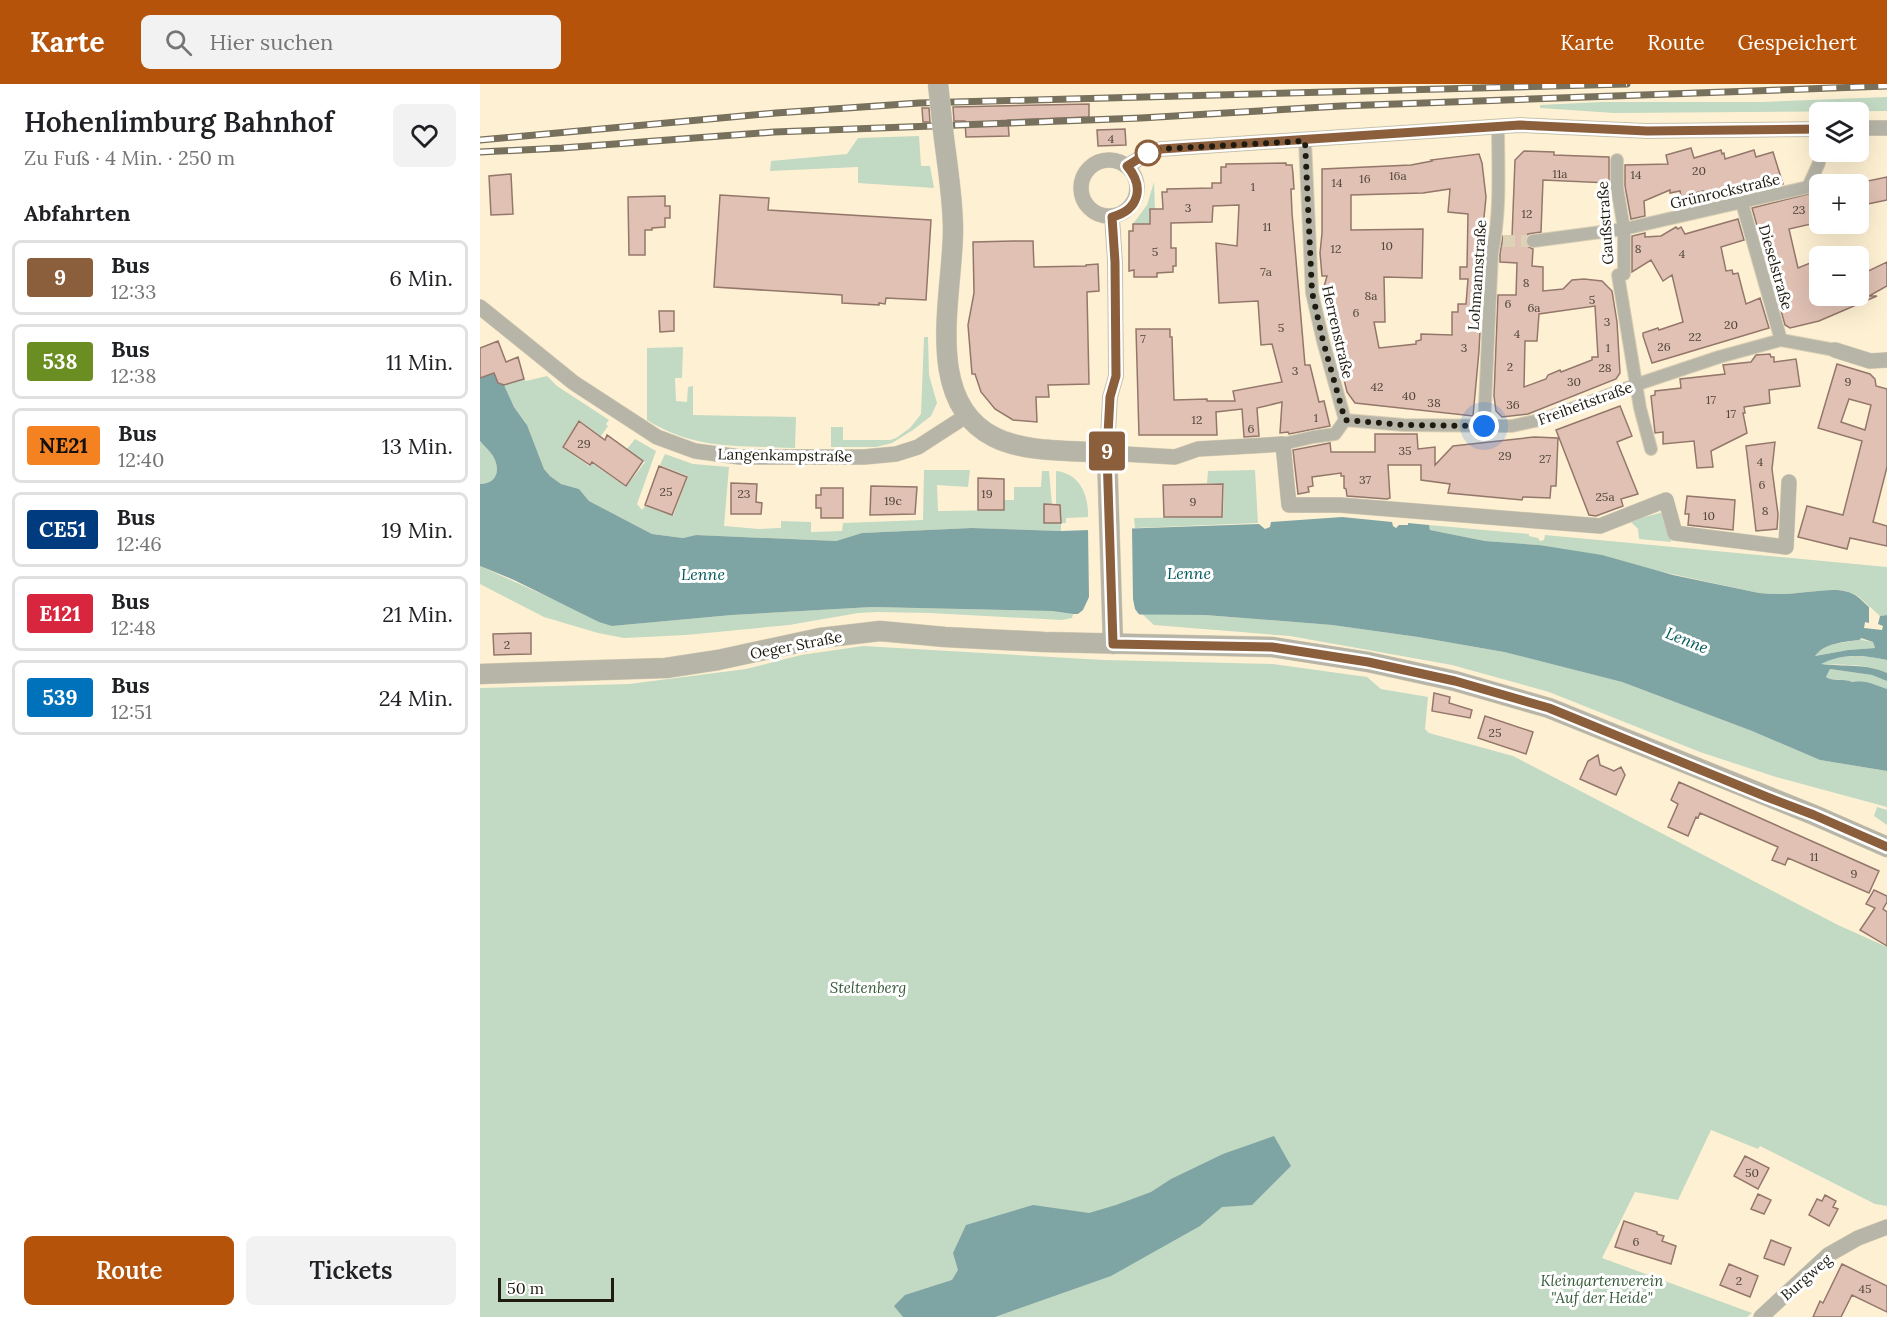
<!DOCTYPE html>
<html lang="de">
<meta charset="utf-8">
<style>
:root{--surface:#fff;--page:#f2f2f2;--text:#202124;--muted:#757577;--line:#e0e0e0;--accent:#b45309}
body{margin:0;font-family:Lora,serif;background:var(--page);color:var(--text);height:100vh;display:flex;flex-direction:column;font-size:22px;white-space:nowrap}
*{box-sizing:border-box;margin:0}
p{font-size:20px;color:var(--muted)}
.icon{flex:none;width:33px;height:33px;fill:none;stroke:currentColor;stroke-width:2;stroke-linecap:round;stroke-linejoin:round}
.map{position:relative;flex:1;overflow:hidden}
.sheet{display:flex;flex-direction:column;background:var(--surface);width:480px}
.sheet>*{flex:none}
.badge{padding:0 12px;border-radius:4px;font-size:21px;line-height:39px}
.buttons{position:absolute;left:1329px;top:18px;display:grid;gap:12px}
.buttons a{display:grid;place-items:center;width:60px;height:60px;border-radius:9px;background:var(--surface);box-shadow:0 6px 24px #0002;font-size:30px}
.scale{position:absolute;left:18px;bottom:15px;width:116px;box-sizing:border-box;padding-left:6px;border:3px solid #1f1b10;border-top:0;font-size:16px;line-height:21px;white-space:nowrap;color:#1f1b10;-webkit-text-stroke:4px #fff;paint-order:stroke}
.you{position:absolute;width:30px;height:30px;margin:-15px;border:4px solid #fff;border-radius:50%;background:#1a73e8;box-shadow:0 0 0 9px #1a73e833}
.map>.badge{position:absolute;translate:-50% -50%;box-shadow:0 0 0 3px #fff}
h2{padding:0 24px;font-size:22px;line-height:54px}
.round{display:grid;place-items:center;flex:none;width:63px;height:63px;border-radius:9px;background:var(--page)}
.headline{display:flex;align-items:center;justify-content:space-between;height:102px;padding:0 24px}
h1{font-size:28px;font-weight:600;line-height:45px}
.cta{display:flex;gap:12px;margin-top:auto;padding:12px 24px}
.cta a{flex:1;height:69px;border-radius:9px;background:var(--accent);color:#fff;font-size:24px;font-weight:600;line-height:69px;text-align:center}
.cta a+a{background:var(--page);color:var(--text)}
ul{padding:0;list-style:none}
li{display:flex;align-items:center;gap:18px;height:75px;margin:0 12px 9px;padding:0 12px;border:3px solid var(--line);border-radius:9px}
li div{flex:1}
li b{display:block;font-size:22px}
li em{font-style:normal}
li .badge{min-width:66px;font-weight:700;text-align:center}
header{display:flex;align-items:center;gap:36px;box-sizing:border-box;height:84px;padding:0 30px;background:var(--accent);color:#fff}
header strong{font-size:28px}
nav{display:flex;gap:33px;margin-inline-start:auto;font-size:21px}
.search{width:420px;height:54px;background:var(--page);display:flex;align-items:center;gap:15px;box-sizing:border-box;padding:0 21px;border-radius:9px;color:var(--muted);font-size:22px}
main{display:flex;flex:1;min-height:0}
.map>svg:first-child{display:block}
.green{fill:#c2d9c3}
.water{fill:#7fa4a4;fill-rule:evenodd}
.pier{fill:#fef1d3}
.building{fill:#e0c1b3;stroke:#94776b;stroke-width:1.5;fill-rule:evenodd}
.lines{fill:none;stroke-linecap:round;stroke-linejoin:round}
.pedestrian-tunnel{stroke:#ddd1b6;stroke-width:12;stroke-dasharray:12 6;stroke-linecap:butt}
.pedestrian-casing{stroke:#dacfb4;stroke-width:14}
.minor-casing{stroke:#dacfb4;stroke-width:16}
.tertiary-casing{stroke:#dacfb4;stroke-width:21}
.pedestrian{stroke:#b7b5a8;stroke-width:12}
.minor{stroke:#b7b5a8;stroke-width:15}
.tertiary{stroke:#b7b5a8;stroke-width:20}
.rail-casing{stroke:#77705d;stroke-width:7}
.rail{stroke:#fff;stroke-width:4.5;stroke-dasharray:14;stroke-linecap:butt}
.tertiary-bridge-casing{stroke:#dacfb4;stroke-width:21;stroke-linecap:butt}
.tertiary-bridge{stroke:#b7b5a8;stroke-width:20}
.line-casing{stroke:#fff;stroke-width:14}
.line{stroke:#8b5e3c;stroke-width:9}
.walk{stroke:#1f1b10;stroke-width:6;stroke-dasharray:0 10.8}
.stop-dot{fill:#fff;stroke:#8b5e3c;stroke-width:3}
.labels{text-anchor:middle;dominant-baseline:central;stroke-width:6;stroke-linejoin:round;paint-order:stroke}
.number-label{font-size:12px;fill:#4f4439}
.street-label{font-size:15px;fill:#1f1b10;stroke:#fff}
.park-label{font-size:15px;font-style:italic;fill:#335836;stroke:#fff}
.water-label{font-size:16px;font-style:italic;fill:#035859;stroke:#fff}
</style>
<header>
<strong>Karte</strong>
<div class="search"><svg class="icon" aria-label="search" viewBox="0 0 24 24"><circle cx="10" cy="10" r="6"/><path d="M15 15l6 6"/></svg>Hier suchen</div>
<nav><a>Karte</a><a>Route</a><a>Gespeichert</a></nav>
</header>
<main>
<section class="sheet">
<div class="headline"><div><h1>Hohenlimburg Bahnhof</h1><p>Zu Fuß · 4 Min. · 250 m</p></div><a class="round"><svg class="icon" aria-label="heart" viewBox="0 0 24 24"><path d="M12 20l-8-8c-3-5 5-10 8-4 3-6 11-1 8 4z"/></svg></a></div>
<h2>Abfahrten</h2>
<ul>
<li><span class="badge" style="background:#8b5e3c;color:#fff">9</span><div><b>Bus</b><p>12:33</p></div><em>6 Min.</em></li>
<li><span class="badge" style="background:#6b8e23;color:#fff">538</span><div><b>Bus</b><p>12:38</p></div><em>11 Min.</em></li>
<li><span class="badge" style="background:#f58220;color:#111">NE21</span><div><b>Bus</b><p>12:40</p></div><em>13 Min.</em></li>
<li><span class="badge" style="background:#003b80;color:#fff">CE51</span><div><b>Bus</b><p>12:46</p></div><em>19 Min.</em></li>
<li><span class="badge" style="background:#d7263d;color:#fff">E121</span><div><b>Bus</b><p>12:48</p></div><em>21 Min.</em></li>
<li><span class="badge" style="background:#0072bc;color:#fff">539</span><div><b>Bus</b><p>12:51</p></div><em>24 Min.</em></li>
</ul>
<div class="cta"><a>Route</a><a>Tickets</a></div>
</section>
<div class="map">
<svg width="1407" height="1233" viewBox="0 0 1407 1233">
<rect width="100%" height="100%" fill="#fef1d3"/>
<path class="green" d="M1407,13V27L1134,29L1060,24V21L1122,18H1282Z
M439,52L441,82H450L454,104L378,99V83L290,87L291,77L367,70L378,54Z
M674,98L675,125H670V140H653L667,121Z
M444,253H448L449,291L457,319L451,332L433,346L412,359L396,363H351V343H363V356H410L416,354L430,344L441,330Z
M203,263L202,294H195L196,317L207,318L208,303L213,302V331L316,333L315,364C259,361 217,367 167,336V264Z
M67,292L77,302L129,336L126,340L128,342L121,352L99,336L82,363L109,382L112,379L146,403L165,378L147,365L155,355L176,367L157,420L162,426L165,422L193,432L208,392L180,381L185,370L213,380L249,383L244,442L279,445L301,444V437L331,438V448L362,447L363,439L443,436L444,386H490L488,403L457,401L458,427L523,426L524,416H534V403H561L562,387H569L572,421H564L565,439L581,438L580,421H576V387C600,389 609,412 608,433L586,434V439H581V447L492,444L382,449L356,457L216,451L203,454L172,450L109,417L99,405L81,400L70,392L64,385L46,339L34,323L24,301L44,295L46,297Z
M0,357C4,362 10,367 13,372C21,386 17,400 0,400Z
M775,386L778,439L655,444L654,434L743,433L744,400L727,399L728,387Z
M1187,427L1191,458L1159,455L1158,445L1150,437Z
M949,441L1049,450V452L1058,454L1060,457L1064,456L1065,451L1407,483V531L1400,532C1393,526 1386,519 1379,513C1363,502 1344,507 1327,508C1312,510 1295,511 1279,509L1059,461L1005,457L950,446Z
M0,482L132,542L252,531L392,523L572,527L593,530L592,534L582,536L450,529L397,528L378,529L309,541L206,551L144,554L118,549L64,533L0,500Z
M662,530L725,531L852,541L938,553L1024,568L1142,598L1272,647L1340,676L1407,687V723L1296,693L1220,668L1069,608L972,581L810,552L674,541Z
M1381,554L1382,556L1393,558L1395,564L1368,566L1334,572C1344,559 1363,559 1378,556Z
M383,562L624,576L793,580L887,593L901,605L948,613L945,645L949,649L1033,672L1358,841L1407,863V1122L1395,1120L1280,1062L1278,1065L1231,1046L1198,1116L1155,1108L1122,1174L1272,1229L1267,1233H0V604L149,600L266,585L321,571Z
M1374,572L1391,573L1407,576V589C1386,579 1363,581 1340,580L1352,574Z
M1350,585L1392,591L1407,597V605C1396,601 1384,595 1372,598C1364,594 1354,598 1346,593Z
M1397,723L1407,726V741L1394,732Z"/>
<path class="water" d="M14,289L18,299L24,301L34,323L47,341L64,385L70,392L81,400L99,405L109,417L172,450L203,454L216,451L356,457L382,449L492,444L581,447L779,440L785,445L790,443L791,438L862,433L912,438L913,442L916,444L919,441H928V439L949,441L950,446L1005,457L1059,461L1122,471L1193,491L1279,509C1295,511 1312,510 1327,508C1344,507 1363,502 1378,513C1382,516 1385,520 1389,523V539L1385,538L1384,544L1402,546L1403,542L1398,540L1400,532L1407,531V576C1385,571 1362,569 1341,580C1364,583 1385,579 1407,589V597L1392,591L1350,585L1346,593C1353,598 1364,594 1372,598C1384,595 1396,601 1407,605V687L1340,676L1272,647L1142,598L1024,568L938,553L852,541L725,531L593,530L572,527L392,523L252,531L132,542L119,538L34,496L0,482V400C17,400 21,386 13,372C10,367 4,362 0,357V294ZM1381,554L1393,558L1395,564L1368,566L1335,572C1344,559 1364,558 1379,556Z
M794,1052L811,1082L772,1121L742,1123L720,1142L631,1192L515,1233H423L414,1222L425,1211L472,1196L478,1186L473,1169L486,1141L553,1121L609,1129L636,1121L671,1108L691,1095L743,1070Z"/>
<path class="pier" d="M652,443L653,515L655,525L661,533H594L603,526L609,513L608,444Z"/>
<path class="building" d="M609,20V33L528,36L529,52L486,53L485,37H474L473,23Z
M442,24H449L450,38H443Z
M645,45L646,61L618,62L617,46Z
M1211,64L1214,74L1241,66L1242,70L1244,69L1245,75L1274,66L1276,73L1293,68L1303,100L1283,105L1285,100L1226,118L1223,107L1201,113L1200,107L1190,109V106L1164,117L1165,132L1151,135L1145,102V81L1188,80L1186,71Z
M1044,67L1074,68V71L1129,73V99L1063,96L1061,148L1048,150L1045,157L1047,162L1053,165L1052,182L1063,183V207L1083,205L1092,196L1104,195L1122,197L1132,207L1137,238L1140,289L1136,295L1048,330L1022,333L1016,327L1014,312L1018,211H1036L1037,179L1020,178V170L1023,152L1032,153L1035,76ZM1115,222L1118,273H1112V276L1081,288L1080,286L1068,291L1066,295L1044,303L1045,257H1057L1059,230Z
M999,70L1002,79L1006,113L1003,144H1005L1004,151L1007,152L1004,169L999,267L993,332L875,319L867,308L857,267L855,268L843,213V206L847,192H842L840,169L842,149V85L931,81L952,77L951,76ZM970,105L968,128L988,130L987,183H980V195H988L986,220H978V228H972V251L941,250V256L936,257V260L899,264L894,238H905L904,193L942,194L943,145L871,146V111L943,109Z
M806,79V81H812L813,90L814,105H811L812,129L825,281H830L839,318L844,317L850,342L809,350L808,348L800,349L802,318L777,324L779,352L764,353L762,325L736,328L737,351H659L656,245H690V253H692L694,316L727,315V317H755L753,307L802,298L792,260L781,261L778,217L739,219L736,159L757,162L759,121L733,122L732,138L691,139V164H696V182H693V188L677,189V193H654V186L649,187V147H653V140H670V125H683L682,108H687V105L732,104V99H741V83H746V80Z
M31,90L33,130L11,131L9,92Z
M1407,93V116L1378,122V99Z
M1340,107V138L1309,145L1318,184L1340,175V212H1378V192L1407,178V202L1389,212H1397L1339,237L1310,244L1305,241L1272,124Z
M240,111L289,114L288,126L451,136L446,216L406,214L405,220L399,219V221L362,219V211L234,203Z
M185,112V122H190V134H185V143L172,144V146H165V171H149L148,113Z
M1258,135L1264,156L1241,163L1246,187L1252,186L1253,190L1258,189L1266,220L1280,214L1289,244L1172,279L1163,252V249L1178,244L1179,246L1203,238L1192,191L1183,197L1171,176L1152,188V152L1165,149V153L1181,152L1196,143L1198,145L1201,143L1205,150Z
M533,157H553L554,183L606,182V181L618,180L619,207L607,208L609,300L568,301L569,313H556L557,338L533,336L515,325L501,308L495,290H492L488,241L494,209L493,158Z
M179,227H194V247L180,248Z
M18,257L26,278L38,273L44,295L24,301L18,299L14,289L0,294V264Z
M1290,270L1291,273H1294V278L1316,275L1320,302L1289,306L1290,319L1264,323L1265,329H1263L1267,349L1231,367L1233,383L1217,384L1214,357L1183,360V348L1175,349L1171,312L1175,311V307L1201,304L1200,295L1245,290L1243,281L1271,278L1276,271Z
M1357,280L1390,290L1395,295L1396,302L1407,305V383L1393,438L1407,442V462L1370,454L1367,465L1318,453L1327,422L1363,431L1382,357L1338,344ZM1369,315L1391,321L1385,346L1361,338Z
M1140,322L1152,352L1137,358L1158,410L1141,415L1143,422L1116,432L1109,431L1076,346Z
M99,337L125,356L127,351L163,377L146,402L112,378L110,381L83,363Z
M895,350H937L938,365L955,363V381L973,362L1054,353L1078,354L1076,402H1071L1070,414L1043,413L1042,416L968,409L970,400L941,396V381H908L910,414L907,415L867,412L866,405L864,404V392H861V389L832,393L833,402L828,403L829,408L818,410L813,366L850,359L851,368H895Z
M1295,358L1292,385L1298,430L1297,445L1276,447L1266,362Z
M179,382L207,393L192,431L165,421Z
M498,394L524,395V426H498Z
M251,399L277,400L276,418L282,419L281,430H251Z
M743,400L742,433H684L683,401Z
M391,402L437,403L435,430L390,431Z
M341,404H363V434H341V424H336V411H341Z
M1207,412L1255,416L1253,446L1208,441L1209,430H1205Z
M564,420L580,421L581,439H564Z
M51,549V570L14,571L13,550Z
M954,609L970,613L969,619L992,626L990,634L952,627Z
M1005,632L1053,648L1046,670L998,654Z
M1118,671L1120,681L1134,687L1141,683L1145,691L1136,711L1100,695L1108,677Z
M1199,698L1399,787L1389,809L1308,774L1305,781L1292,776L1298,763L1220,729L1218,734L1216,733L1208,752L1188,743L1198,720L1191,716Z
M1394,806L1407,812V818L1403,825L1407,828V862L1380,846L1395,824L1386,820Z
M1265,1072L1289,1084L1278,1105L1254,1092Z
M1278,1110L1291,1116L1284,1130L1271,1125Z
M1345,1111L1356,1117L1353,1123L1358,1125L1349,1142L1329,1131L1337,1115L1342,1117Z
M1144,1137L1177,1148V1150L1184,1152L1182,1157L1196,1162L1191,1180L1135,1163Z
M1291,1156L1311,1164L1304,1181L1284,1174Z
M1249,1180L1278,1192L1270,1213L1240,1201Z
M1362,1180L1407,1202V1228L1372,1211L1361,1233H1333L1340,1217L1343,1219Z"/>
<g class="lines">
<path class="pedestrian-tunnel" d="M1023,157H1053"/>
<g class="pedestrian-casing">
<path id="pedestrian" d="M825,57L832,209L843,257L865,336
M1137,76V103L1144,145V190L1138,191L1160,324L1171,365
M1262,119L1301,256
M1053,157L1144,145L1328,103L1339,79L1340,56
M1004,342L1012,169C1021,129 1018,84 1018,42
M803,360L833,353L855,350L865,336L924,341L1032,342L1064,335L1155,301L1239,273L1301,256L1355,266"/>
</g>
<g class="minor-casing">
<path id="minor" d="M1378,44H1407
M601 104a28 28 0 1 1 56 0a28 28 0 1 1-56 0Z
M647,82L668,69L681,65L1040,41L1167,47L1340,45
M632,133L635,178L636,292L630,313L627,369L695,373L718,365L803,360L809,421H860L1120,442L1186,416L1195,449L1306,463L1309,398
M0,223L94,299L177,353L215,367L260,373H384L416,370L438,363L486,332
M1355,266L1390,277L1407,276
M1281,1233L1348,1171L1378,1154L1407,1143"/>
</g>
<g class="tertiary-casing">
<path id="tertiary" d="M463,46C467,80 473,113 473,146C473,210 442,317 514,353C545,369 592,366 627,369L633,560
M0,590L186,584L238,576L340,554L400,547L465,553L564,558L792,563L888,578L975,597L1069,624L1334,731L1407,763"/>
</g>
<use href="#pedestrian" class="pedestrian"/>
<use href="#minor" class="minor"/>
<use href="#tertiary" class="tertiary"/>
<g class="rail-casing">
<path id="rail" d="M0,56L296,29L439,19L1147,0
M0,68L82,64L294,48L661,34L861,22L1407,2"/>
</g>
<use href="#rail" class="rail"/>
<g class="tertiary-bridge-casing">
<path id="tertiary-bridge" d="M458,0L463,46"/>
</g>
<use href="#tertiary-bridge" class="tertiary-bridge"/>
</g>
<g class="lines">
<g class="line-casing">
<path id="line" d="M1340,45L1167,47L1040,41L681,65L668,69L647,82C665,103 659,126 632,133L635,178L636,292L630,313L627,369L633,560L792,563L888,578L975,597L1069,624L1287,713L1334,731L1407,763"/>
</g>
<use href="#line" class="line"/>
<path class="walk" d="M668,69L681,65L825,57L832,208L843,257L865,336L924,341L1004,342"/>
</g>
<circle class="stop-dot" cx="668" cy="69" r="12"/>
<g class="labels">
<g class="number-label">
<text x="631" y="54">4</text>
<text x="1219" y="86">20</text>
<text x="1080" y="89">11a</text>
<text x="1156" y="90">14</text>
<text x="918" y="91">16a</text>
<text x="885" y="94">16</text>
<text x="857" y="98">14</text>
<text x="773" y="102">1</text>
<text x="708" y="123">3</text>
<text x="1319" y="125">23</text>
<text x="1047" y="129">12</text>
<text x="787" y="142">11</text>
<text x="907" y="161">10</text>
<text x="856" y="164">12</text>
<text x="1158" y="164">8</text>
<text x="675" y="167">5</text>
<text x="1202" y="169">4</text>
<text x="786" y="187">7a</text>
<text x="1046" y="198">8</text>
<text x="891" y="211">8a</text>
<text x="1112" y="215">5</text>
<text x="1028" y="219">6</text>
<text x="1054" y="223">6a</text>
<text x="876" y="228">6</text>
<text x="1127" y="237">3</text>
<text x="1251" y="240">20</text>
<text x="801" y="243">5</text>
<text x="1037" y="249">4</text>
<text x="1215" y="252">22</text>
<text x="663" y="254">7</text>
<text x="1184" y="262">26</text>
<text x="984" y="263">3</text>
<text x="1128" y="263">1</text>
<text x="1030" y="282">2</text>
<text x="1125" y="283">28</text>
<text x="815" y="286">3</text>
<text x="1094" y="297">30</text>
<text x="1368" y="297">9</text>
<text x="897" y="302">42</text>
<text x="929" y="311">40</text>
<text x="1231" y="315">17</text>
<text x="954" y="318">38</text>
<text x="1033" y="320">36</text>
<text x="1251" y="329">17</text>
<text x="836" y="333">1</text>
<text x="717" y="335">12</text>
<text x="771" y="344">6</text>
<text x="104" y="359">29</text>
<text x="925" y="366">35</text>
<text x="1025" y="371">29</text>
<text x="1065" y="374">27</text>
<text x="1280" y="377">4</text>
<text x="885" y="395">37</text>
<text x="1282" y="400">6</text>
<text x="186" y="407">25</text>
<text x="264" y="409">23</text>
<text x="507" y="409">19</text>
<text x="1125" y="412">25a</text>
<text x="413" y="416">19c</text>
<text x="713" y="417">9</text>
<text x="1285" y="426">8</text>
<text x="1229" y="431">10</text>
<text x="27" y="560">2</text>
<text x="1015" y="648">25</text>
<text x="1334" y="772">11</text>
<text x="1374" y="789">9</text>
<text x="1272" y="1088">50</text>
<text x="1156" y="1157">6</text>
<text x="1259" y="1196">2</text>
<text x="1385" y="1204">45</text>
</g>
<g class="street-label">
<text transform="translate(1245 107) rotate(-13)">Grünrockstraße</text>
<text transform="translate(1125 139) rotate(-94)">Gaußstraße</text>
<text transform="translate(1296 183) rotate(74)">Dieselstraße</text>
<text transform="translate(997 191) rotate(-86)">Lohmannstraße</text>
<text transform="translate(858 248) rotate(77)">Herrenstraße</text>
<text transform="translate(1105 319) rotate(-20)">Freiheitstraße</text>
<text transform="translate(305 371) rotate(1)">Langenkampstraße</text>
<text transform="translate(316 561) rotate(-11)">Oeger Straße</text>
<text transform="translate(1326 1193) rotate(-41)">Burgweg</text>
</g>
<g class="park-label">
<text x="388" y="903">Steltenberg</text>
<text x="1122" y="1196">Kleingartenverein<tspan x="1122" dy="17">"Auf der Heide"</tspan></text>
</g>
<g class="water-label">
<text x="709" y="489">Lenne</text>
<text x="223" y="490">Lenne</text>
<text transform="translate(1207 556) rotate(22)">Lenne</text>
</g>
</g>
</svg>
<div class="buttons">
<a><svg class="icon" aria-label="layers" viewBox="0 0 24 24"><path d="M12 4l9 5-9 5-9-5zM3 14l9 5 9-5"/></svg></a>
<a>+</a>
<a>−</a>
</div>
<div class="scale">50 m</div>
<div class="you" style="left:1004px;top:342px"></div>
<b class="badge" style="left:627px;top:367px;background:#8b5e3c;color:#fff">9</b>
</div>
</main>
